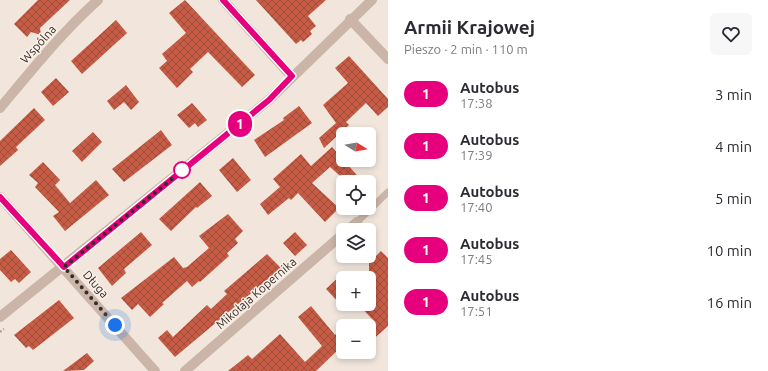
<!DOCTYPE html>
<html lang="pl">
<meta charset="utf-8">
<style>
:root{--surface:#fff;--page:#f7f7f7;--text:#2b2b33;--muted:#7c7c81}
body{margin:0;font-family:Ubuntu,sans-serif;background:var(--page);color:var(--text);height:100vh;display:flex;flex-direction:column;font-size:15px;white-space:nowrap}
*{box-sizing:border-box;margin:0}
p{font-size:13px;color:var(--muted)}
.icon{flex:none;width:22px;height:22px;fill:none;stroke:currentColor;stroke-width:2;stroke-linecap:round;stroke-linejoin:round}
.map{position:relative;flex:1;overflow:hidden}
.drawer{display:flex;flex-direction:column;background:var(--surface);width:380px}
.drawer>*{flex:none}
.badge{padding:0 8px;border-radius:13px;font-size:14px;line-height:26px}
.needle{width:26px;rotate:101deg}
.tools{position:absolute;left:336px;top:127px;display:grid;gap:8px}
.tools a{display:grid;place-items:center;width:40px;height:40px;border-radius:6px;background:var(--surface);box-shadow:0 2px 6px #0003;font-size:20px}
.you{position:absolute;width:20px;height:20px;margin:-10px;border:3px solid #fff;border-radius:50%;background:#1a73e8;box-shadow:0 0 0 6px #1a73e833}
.map>.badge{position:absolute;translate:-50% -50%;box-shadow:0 0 0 2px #fff}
.round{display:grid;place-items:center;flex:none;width:42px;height:42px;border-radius:6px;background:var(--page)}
.overview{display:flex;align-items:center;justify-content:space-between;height:68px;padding:0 16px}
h1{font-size:19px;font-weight:700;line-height:30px}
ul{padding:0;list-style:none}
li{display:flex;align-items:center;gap:12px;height:52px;padding:0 16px}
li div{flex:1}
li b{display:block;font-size:15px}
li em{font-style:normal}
li .badge{min-width:44px;font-weight:700;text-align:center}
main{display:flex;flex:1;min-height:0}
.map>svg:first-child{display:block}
.building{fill:url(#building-cross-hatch)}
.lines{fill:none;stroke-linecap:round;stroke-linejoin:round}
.path{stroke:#b69f92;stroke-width:2.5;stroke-dasharray:2 2;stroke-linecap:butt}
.lane{stroke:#cab5a8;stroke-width:7}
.street{stroke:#cab5a8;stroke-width:10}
.line-casing{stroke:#fff;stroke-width:9}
.line{stroke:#e6007e;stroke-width:6}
.walk{stroke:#372c28;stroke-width:4;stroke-dasharray:0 7.2}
.stop-dot{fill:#fff;stroke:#e6007e;stroke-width:2}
.labels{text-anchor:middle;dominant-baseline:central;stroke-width:3;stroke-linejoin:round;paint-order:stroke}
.street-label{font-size:12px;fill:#372c28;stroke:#faf0e8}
</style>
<main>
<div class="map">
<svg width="388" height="371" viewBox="0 0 388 371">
<defs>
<pattern id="building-cross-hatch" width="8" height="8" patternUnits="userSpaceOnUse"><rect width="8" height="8" fill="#c65c46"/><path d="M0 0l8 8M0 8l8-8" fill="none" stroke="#a24c3a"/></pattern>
</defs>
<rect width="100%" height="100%" fill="#f2e6dc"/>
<path class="building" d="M38,0H70L40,28L41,35L31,32L27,37L14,24Z
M185,0L255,75L242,87L208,52L190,69L193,72L177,88L159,68L167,61L162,54L186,33L169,13Z
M256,0H326L308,16L316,26L310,31L312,34L303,42L301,40L296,44Z
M116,20L127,33L82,74L71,61Z
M349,56L388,99V107L378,116L366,103L346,122L349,125L324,148L319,138L336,123L323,105L348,83L335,68Z
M56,78L69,92L53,106L41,92Z
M126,85L139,102L131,110L124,102L114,110L107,101Z
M192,103L207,120L198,127L195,123L189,128L177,115Z
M299,106L312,123L265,157L254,140L284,120L283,118Z
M34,108L45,120L16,147L18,150L0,166V141Z
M161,130L172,145L124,182L112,169Z
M93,132L102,142L82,162L72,151Z
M332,147L363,182H347L330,167L312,183L339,208L325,222L298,193L291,200L289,198L268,215L260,204L280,187L273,179L301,154L311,166Z
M233,158L251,180L237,192L219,170Z
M43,162L60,180L55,185L70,203L96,180L109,195L65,231L53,216L59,212L35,187L38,183L29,175Z
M200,182L212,196L197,208L196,207L171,231L159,219Z
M228,214L243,231L235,239L238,243L227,253L229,256L200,282L199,281L192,287L187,281L162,303L164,304L150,317L138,304L132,310L121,298L174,257L183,268L187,267L209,248L199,236Z
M141,232L152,245L124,269L126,273L112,286L98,268Z
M295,232L307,245L295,256L283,243Z
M11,250L31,272L19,283L15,279L11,282L0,270V259Z
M381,251L388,258V326L369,343V324L373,320L358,304H369V263Z
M267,254L281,268L175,357L158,338L167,330L173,337L207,305L211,309L227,294L224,291Z
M343,273V307L326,289Z
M59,300L74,318L33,350L29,346L26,348L14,335Z
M311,306L335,335L343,327V345L316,371H228L248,355L252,359L280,334L305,362L322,346L298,317Z
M87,353L94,361L84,370L63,371Z"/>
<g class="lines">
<path class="path" d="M0,332L4,329"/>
<path class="lane" d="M357,222L388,192"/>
<path class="street" d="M223,0L292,77
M350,19L388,59
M0,108C31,71 62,32 98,0
M0,197L155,371
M348,230L357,222
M0,317L269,100L372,0
M185,371L343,234"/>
</g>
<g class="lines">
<g class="line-casing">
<path id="line" d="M0,197L64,267L269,100L292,76L223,0"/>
</g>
<use href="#line" class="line"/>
<path class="walk" d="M115,325L64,267L188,166L182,170"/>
</g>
<circle class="stop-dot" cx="182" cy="170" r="8"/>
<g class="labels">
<g class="street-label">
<text transform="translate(38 44) rotate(-48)">Wspólna</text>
<text transform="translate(96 284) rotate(49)">Długa</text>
<text transform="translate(256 293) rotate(-41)">Mikołaja Kopernika</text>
</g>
</g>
</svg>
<div class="tools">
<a><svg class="needle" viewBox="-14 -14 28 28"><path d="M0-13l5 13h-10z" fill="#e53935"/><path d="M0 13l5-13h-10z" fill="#7c7c81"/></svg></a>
<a><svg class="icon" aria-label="locate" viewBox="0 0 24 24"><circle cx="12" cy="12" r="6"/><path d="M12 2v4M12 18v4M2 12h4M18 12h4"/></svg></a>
<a><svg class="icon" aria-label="layers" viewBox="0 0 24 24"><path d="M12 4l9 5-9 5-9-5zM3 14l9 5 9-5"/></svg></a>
<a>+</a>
<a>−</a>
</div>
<div class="you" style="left:115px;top:325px"></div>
<b class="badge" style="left:240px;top:124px;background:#e6007e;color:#fff">1</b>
</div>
<section class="drawer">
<div class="overview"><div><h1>Armii Krajowej</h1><p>Pieszo · 2 min · 110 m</p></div><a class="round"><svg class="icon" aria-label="heart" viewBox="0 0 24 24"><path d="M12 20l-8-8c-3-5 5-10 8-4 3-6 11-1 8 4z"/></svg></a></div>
<ul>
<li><span class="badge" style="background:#e6007e;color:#fff">1</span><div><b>Autobus</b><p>17:38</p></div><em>3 min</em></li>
<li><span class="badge" style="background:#e6007e;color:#fff">1</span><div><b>Autobus</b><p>17:39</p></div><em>4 min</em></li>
<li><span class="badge" style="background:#e6007e;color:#fff">1</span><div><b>Autobus</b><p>17:40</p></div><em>5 min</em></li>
<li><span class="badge" style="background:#e6007e;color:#fff">1</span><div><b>Autobus</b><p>17:45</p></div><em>10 min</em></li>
<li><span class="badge" style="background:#e6007e;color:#fff">1</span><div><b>Autobus</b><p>17:51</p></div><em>16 min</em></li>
</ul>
</section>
</main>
